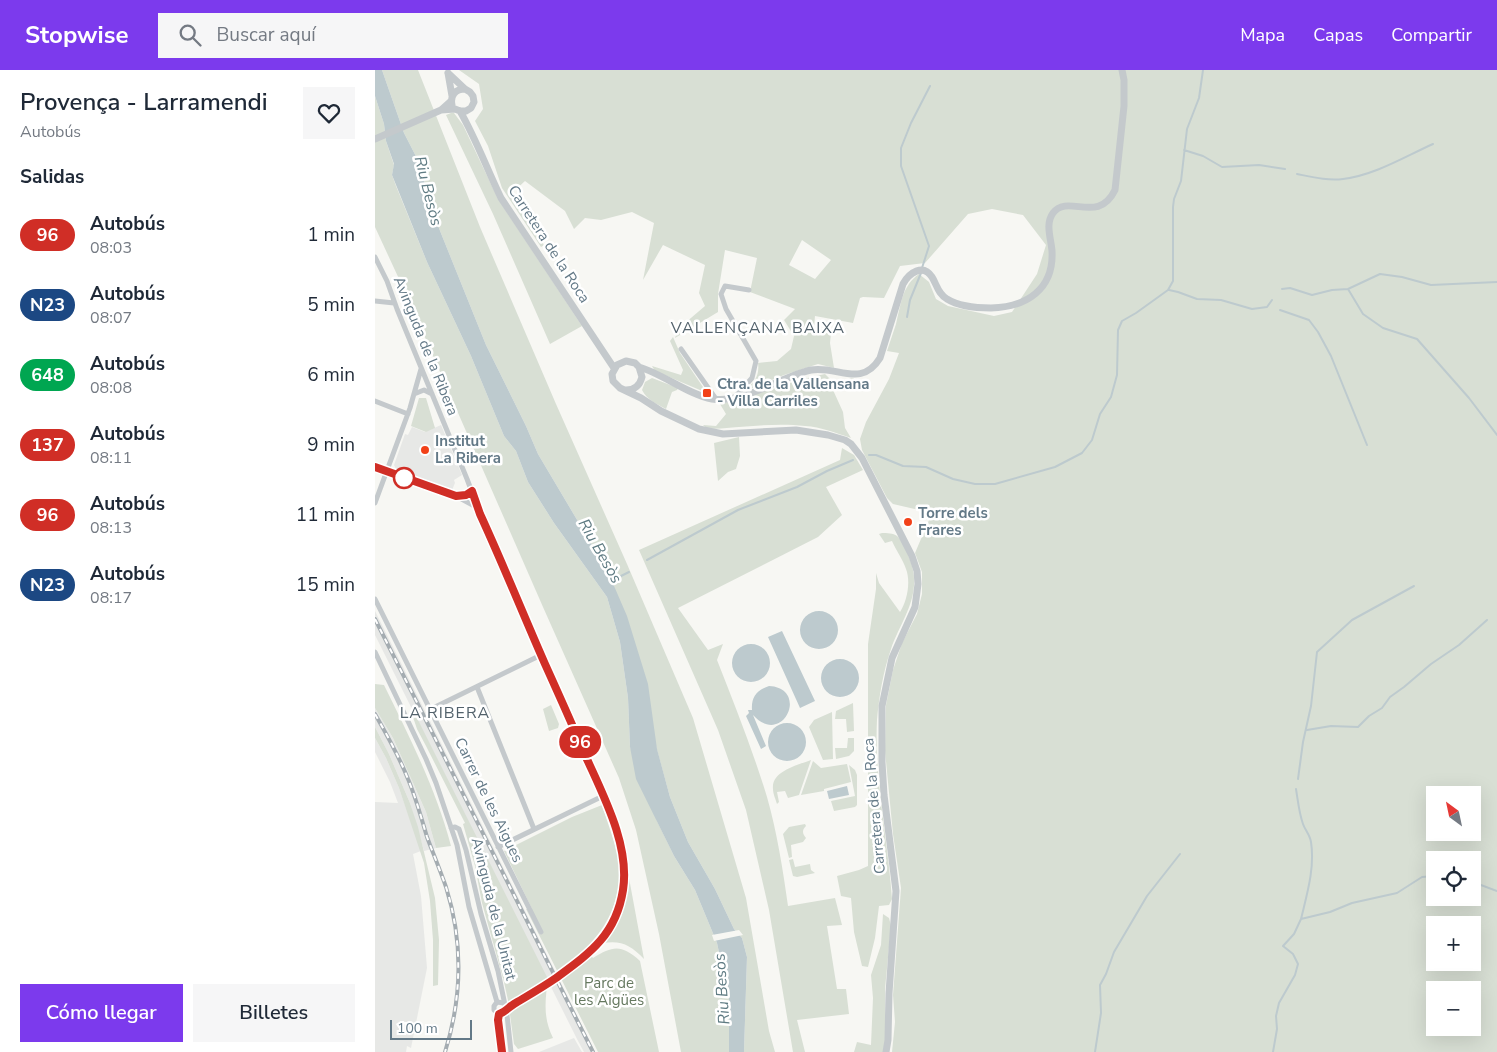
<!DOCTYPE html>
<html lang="es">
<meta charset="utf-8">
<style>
:root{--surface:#fff;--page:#f6f6f7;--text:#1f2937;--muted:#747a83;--accent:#7c3aed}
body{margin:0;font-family:"Nunito Sans",sans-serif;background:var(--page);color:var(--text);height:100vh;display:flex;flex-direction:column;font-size:19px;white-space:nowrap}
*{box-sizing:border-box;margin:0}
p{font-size:16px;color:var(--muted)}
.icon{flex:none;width:28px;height:28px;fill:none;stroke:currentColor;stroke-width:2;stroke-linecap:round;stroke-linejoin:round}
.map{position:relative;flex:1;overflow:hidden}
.sheet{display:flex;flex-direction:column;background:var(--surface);width:375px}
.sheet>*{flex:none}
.badge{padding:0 10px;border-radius:16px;font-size:18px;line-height:32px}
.needle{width:32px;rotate:327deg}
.buttons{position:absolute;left:1051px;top:716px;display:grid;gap:10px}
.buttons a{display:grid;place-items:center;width:55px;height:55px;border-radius:0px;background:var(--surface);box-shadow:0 5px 20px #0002;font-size:25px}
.scale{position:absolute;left:15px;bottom:12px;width:82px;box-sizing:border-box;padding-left:5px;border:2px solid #637987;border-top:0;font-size:14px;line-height:18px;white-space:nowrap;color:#637987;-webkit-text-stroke:4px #fff;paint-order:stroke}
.map>.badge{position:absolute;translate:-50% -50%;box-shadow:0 0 0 2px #fff}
h2{padding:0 20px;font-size:19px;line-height:45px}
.round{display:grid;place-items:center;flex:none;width:52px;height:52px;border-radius:0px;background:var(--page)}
.overview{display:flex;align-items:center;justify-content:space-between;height:85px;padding:0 20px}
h1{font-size:24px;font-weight:600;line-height:38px}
.primary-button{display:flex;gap:10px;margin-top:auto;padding:10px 20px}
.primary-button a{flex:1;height:58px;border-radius:0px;background:var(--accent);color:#fff;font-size:20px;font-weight:600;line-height:58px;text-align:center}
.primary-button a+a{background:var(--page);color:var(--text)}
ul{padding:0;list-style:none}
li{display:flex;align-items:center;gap:15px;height:70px;padding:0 20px}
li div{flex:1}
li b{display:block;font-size:19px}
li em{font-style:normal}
li .badge{min-width:55px;font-weight:700;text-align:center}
header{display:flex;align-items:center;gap:30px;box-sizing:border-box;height:70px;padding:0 25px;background:var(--accent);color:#fff}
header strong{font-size:24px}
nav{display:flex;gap:28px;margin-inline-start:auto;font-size:18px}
.search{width:350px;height:45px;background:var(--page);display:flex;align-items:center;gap:12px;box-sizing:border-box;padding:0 18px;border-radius:0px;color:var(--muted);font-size:19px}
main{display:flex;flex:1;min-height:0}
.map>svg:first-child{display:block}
.built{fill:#e7e8e6}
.green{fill:#d8dfd4;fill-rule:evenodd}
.water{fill:#bdcace}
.pier{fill:#f7f7f3}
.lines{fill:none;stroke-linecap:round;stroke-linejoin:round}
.stream{stroke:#bdcace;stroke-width:2}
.minor{stroke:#c4c9cc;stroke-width:5}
.tertiary{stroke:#c4c9cc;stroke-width:7}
.rail-casing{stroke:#a4acb1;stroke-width:4}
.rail{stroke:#fff;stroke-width:2;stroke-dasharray:5.5;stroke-linecap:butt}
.minor-bridge{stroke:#c4c9cc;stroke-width:5}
.line-casing{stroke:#fff;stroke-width:11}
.line{stroke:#d02e26;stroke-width:8}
.poi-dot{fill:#f24118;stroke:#fff;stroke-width:2}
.stop-dot{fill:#fff;stroke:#d02e26;stroke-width:2.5}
.labels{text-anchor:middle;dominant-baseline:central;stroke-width:5;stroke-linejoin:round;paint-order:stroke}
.street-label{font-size:15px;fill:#637987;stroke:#fff}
.poi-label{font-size:15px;font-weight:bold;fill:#637987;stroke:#fff;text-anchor:start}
.park-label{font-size:15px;fill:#65785f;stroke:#fff}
.water-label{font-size:16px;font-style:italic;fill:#5f7b83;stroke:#fff}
.neighbourhood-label{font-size:16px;letter-spacing:1px;fill:#52616b;stroke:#fff}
</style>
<header>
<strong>Stopwise</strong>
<div class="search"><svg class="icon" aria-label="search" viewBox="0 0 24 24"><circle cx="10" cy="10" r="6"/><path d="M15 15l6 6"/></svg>Buscar aquí</div>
<nav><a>Mapa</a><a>Capas</a><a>Compartir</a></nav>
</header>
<main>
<section class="sheet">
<div class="overview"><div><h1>Provença - Larramendi</h1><p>Autobús</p></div><a class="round"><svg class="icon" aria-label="heart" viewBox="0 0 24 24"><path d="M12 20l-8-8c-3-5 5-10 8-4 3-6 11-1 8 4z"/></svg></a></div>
<h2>Salidas</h2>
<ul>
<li><span class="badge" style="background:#d02e26;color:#fff">96</span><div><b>Autobús</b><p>08:03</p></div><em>1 min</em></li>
<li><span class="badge" style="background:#1c4883;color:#fff">N23</span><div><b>Autobús</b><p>08:07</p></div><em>5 min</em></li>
<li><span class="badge" style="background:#00a651;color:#fff">648</span><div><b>Autobús</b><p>08:08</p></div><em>6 min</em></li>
<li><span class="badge" style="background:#d02e26;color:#fff">137</span><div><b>Autobús</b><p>08:11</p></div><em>9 min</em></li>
<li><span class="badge" style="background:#d02e26;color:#fff">96</span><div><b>Autobús</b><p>08:13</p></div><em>11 min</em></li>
<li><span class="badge" style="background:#1c4883;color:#fff">N23</span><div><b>Autobús</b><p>08:17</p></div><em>15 min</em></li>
</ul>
<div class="primary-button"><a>Cómo llegar</a><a>Billetes</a></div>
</section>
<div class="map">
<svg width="1122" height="982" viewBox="0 0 1122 982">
<rect width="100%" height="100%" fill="#f7f7f3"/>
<path class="built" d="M66,355L87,405L79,410L80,413L77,420L21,399L19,395L30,364L33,365L37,357L50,362Z
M0,541L180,901L220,982H209L202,969L0,565Z
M0,638L18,668L51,742L61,778L49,781L35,733L14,684L0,657Z
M0,668L11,688L24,718L46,781L38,784L46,826L52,898L36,978L32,976L31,982H0V732L23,733L15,712L0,682Z
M199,968L207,982H164Z"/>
<path class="green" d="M7,0H43L105,157L181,334L252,494L318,648L371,828L394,961L400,982H369L372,887L367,868L359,859L340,819L313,772L295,727L233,502L163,384L151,356L111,275L51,126L48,100L29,63Z
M84,0H1122V982H517L520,952L518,925L526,818L518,764L510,681L511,635L518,600L527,573L542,544L547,524V502L540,483L557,443L518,434L512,428L487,380L485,369L491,352L514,309L524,283L512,281C515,272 518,263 521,254C526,234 527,216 544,204L554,212L561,229L573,236L619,246L637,242L662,204L671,175L648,145L617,139L593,144L550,193L525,196L509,228L488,227L485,228L478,253L440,246L439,256L456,263L455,273L459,298L443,294L409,305L368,322C378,314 385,307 383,293L402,291L416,279L419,266L409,250L420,239L375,222L382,188L350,180L343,224V242L300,268L303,259L330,236L324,223L330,195L288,175L268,210L279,153L257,142L226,150L210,148L199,159L190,141L150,111L135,125L169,175L166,177L127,118L113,76L100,51L108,39L104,14ZM427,170L456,190L440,209L414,195ZM1060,725H1098V762H1060ZM1060,790H1098V828H1060ZM1060,855H1098V892H1060ZM1060,920H1098V958H1060Z
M0,26L9,54L11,71L19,95L17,105L21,116L52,192L96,286L129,366L141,381L153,412L179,453L232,527L245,572L253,628L255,677L282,751L299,786L320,820L342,873L354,929V982H306L284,864L261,760L244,708L168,537L31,224L0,157Z
M76,43H79L88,55L123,129L207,256L175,274L118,144L71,45Z
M298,267L305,283L332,323L280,301L277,296L306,305L308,300L295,271Z
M450,304L458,312L479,308L477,313L458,320L468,342L470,358L476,368C461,363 446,357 430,356C399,352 364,358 332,359L328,355L341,356L351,344L345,334C381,326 414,311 450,304Z
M277,308L303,318L302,320L297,322L291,339C282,334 272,330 267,320L270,312Z
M44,328H51L60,358L51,362L36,356Z
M364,367L365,386L361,399L353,402L343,411L339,373Z
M467,378L479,385L488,400L451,417L467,445L443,467L303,538L333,580L348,574L342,590C360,636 378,681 392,727C402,762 408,800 413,836L460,828L467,855L452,856L462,919H471L474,944L422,950L430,982H418L394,840L371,740L343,660L264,480L465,390Z
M507,463C512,463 518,463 522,466C528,470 537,493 538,500C544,530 525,553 516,579C508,602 504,627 502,650C499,710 513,770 517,829L514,835L504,836L500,868L493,897L487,896L479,862L476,828L466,826L462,806L484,800L493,796V574L501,519V503L504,513L525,542C532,531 536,512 531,499C528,490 521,480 517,471L510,473L504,464Z
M0,614L9,615C35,668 61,719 76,776L61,778L51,742L18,668L0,638Z
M478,633L479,661L472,662L471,649H460L461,641Z
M176,635L184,654L183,658L174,661L168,639Z
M38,640L173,909C170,931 168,948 178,968L143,979L139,974L133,930L129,912L107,833L100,796L88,754L90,753L51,676L42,659L36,641Z
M457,642L458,689L448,690L434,657L439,650Z
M0,657L14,684L35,733L43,757L60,828L64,870L63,915L58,916V870L55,831L49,793L24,718L11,688L0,668Z
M473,668H479V681L474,686L461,689L460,678H472Z
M436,690L424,725L413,728L410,721L402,722L404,732L402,734C401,730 398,724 398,719C396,701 423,695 436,690Z
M438,691L446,698L472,694L476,712L449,719V721L426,725Z
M474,695L480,700L482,705V735L480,737L459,741L456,731L480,726Z
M227,735C232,751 238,767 242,783C248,806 242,835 230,854C225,863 217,871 211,879L218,888C238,876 246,874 265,891L284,982H223L151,839H157L129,781L197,747Z
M430,754L431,756C427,760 427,763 431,768L428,772L416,775L417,787L414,788L408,764L414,757Z
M418,789L420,797L435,794L436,800L440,803L422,807L418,806L414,790Z
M254,808L269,889C256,875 246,870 228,873C244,849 248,837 252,809Z
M508,844L514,848L516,856L510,919V971L508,982H479L482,972L496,975L498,928L496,905L506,875Z"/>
<path class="water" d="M0,0H7L29,63L48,100L51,126L111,275L151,356L163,384L233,502L252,546L273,614L282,679L295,727L313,772L340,819L359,859L367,868L372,887L369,982H354V929L342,873L320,820L299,786L261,709L255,677L253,628L245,572L232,527L179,453L153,412L141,381L129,366L96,286L52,192L17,105L19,94L11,71L9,54L0,26Z
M425 560a19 19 0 1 1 38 0a19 19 0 1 1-38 0Z
M407,561L440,631L425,638L393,567Z
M357 593a19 19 0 1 1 38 0a19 19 0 1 1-38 0Z
M446 608a19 19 0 1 1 38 0a19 19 0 1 1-38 0Z
M394,616C435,618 408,678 378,645L391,676L386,679L371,646L374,643L373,640H377C376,627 382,620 394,616Z
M393 672a19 19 0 1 1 38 0a19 19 0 1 1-38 0Z
M472,716L474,725L454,729L452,721Z"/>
<path class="pier" d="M364,860L368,865L339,871L337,865Z"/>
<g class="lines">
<path class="stream" d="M809,80L828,86L847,97L884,95L910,99
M922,104C937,107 953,111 968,109C1000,105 1029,87 1058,74
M547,198L554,176L526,96V78L536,53L555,16
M907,219L915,218L937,225L957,220L973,219L1005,204L1027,207L1056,215L1122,212
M973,219L988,244L1008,258L1042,269L1094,328L1122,365
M794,220L803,222L822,229L846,230L877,239L892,237L897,230
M905,240L934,250L943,262L956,286L992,375
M532,247L535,230L546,203
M494,385H501L528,396L551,397L578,409L600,414H620L680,397L707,383L717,370L725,344L736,327L742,305L743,260L747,251L761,243L793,220L798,211V137L799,129L806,111L812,59L824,28L828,0
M272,490L363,440L422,417L452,401L478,390
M236,511L254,502
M932,660L956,656L983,657L994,646L1007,638L1015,627L1029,617L1056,594L1084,575L1112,550
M923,709L928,672L936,636L942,582L977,550L1039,516
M921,719C923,731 924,743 928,754C930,760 935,765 936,772C940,798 932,824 926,849
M1098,812L1122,821
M720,982L726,943L725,915L731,904L739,882L772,826L805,784
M898,982L902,959L901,946L904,933L920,905L923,894L918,884L908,876L919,864L926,849L955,842L977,833L1022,823L1047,807L1060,806"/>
<path class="minor" d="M0,187L12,211L22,239L92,409L103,438C134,509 164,580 195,651C214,694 248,757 249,804C250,840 231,869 204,891
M0,231L19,233
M306,279L341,329
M39,324L49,320L57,324
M360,327L377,308L381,291L351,239L346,224L350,216L374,220
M0,331L33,344
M0,397L81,426L103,438
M81,426L91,425L97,421
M0,433L35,338L46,299
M0,529L166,862
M0,582L51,689L61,713L82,775L94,837L122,932L119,936V940L124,944
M102,617L159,759
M56,639L166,585
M76,758L80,757L84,759L91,780L106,844L123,901L132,945L136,982
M123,777L228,726
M124,944L123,953L127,982"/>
<path class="tertiary" d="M73,3L77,26
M77,35C75,26 80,19 90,19
M66,40L80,39L85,41H91L96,38L99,32L98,26L95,22L90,19L73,3
M85,41C101,69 112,99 126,128L239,298
M0,69L66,40L76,31
M264,297C288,304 314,325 337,329C370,334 404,307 436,300C462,295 486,319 505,288L528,214C534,203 548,193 557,207C562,215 563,224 572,229C585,237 601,238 616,238C652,237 679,219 677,181C676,168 670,154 678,143C693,123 723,155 740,120L749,36V10L747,0
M251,320C260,320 265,315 267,307L264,297L260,293L251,291L242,295L237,304L238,311L245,318L266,328L286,341L324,359L348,364L421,360L453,365L470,370L476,374L487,388L537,486L542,501L543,514L540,537L517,588L507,636V692L509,725L521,821L514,923L513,970L511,982"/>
<g class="rail-casing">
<path id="rail" d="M0,549L218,982
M0,644C12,665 24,686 33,709C41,728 46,747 52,767C58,783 65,800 71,817C88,871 87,928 70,982"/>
</g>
<use href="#rail" class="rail"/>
<path class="minor-bridge" d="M122,932L129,933L131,936L130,940
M130,940L165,919L204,891"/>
</g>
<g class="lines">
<g class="line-casing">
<path id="line" d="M0,397L81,426L91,425L97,421L105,444C128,494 148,544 170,594C184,625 198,656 211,687C229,727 255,776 248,820C241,865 215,883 181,908C168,917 154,925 139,934C134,937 130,942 124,944L123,950L127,982"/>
</g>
<use href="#line" class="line"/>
</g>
<g class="poi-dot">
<rect x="327" y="318" width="10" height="10" rx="2.5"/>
<circle cx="50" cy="380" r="5"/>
<circle cx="533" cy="452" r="5"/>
</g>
<circle class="stop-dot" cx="29" cy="408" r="10"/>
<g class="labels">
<g class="street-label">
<text transform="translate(174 174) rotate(57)">Carretera de la Roca</text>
<text transform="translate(51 276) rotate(68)">Avinguda de la Ribera</text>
<text transform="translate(114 730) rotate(64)">Carrer de les Aigues</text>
<text transform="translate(499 736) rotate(-95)">Carretera de la Roca</text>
<text transform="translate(119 839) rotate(76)">Avinguda de la Unitat</text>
</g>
<g class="poi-label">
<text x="342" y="314">Ctra. de la Vallensana<tspan x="342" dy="17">- Villa Carriles</tspan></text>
<text x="60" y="371">Institut<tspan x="60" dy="17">La Ribera</tspan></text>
<text x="543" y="443">Torre dels<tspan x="543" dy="17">Frares</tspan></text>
</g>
<g class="park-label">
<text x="234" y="913">Parc de<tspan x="234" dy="17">les Aigües</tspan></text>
</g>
<g class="water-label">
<text transform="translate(53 121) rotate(76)">Riu Besòs</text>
<text transform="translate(225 481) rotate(60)">Riu Besòs</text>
<text transform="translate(347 919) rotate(-94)">Riu Besòs</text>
</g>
<g class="neighbourhood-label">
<text x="383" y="258">VALLENÇANA BAIXA</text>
<text x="70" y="643">LA RIBERA</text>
</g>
</g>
</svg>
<div class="buttons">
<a><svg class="needle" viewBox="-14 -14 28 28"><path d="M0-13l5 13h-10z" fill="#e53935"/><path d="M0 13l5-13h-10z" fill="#747a83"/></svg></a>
<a><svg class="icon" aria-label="locate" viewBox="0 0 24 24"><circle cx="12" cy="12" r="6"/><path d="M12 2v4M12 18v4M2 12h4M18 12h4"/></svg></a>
<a>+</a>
<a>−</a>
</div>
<div class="scale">100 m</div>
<b class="badge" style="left:205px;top:672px;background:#d02e26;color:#fff">96</b>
</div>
</main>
